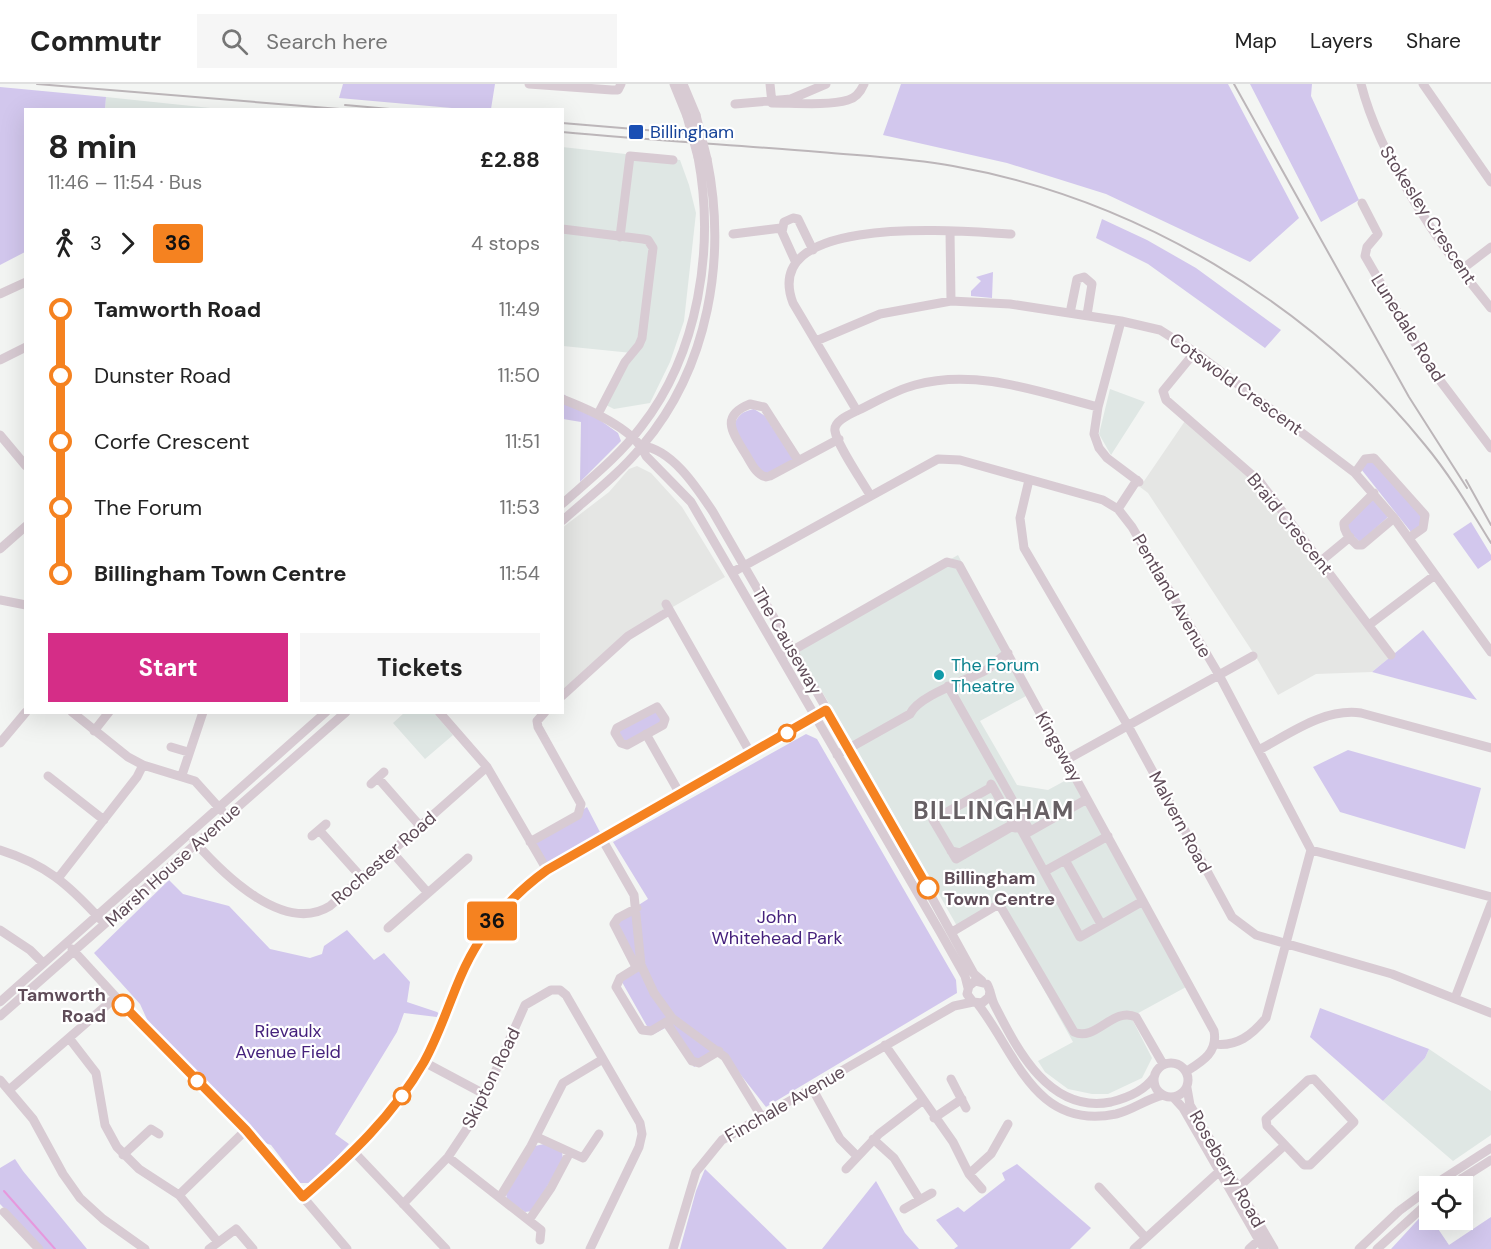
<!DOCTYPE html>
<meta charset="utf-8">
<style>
:root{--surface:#fff;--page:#f6f6f6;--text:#222;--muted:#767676;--line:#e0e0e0;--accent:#d52d87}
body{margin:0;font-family:"DM Sans",sans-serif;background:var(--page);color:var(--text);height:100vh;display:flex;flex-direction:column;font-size:22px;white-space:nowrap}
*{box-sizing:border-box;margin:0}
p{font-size:20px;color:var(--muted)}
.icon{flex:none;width:33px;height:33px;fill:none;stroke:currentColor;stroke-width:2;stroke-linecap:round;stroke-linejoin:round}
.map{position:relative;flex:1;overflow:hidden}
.sheet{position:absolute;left:24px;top:24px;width:540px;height:606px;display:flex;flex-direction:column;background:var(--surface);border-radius:0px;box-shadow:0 6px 24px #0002}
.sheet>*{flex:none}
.badge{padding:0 12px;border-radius:4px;font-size:21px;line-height:39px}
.fabs{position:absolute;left:1419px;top:1092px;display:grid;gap:12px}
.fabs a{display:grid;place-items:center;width:54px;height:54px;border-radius:0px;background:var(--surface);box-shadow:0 6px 24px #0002;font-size:30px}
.map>.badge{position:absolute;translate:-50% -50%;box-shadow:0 0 0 3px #fff}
.legs{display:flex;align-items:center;gap:9px;height:66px;padding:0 24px;font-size:20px}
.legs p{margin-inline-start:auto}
.overview{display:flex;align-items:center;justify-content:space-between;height:102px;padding:0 24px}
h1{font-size:33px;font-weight:700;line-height:45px}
.action{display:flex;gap:12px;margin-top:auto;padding:12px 24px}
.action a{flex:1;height:69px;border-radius:0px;background:var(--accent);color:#fff;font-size:24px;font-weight:700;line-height:69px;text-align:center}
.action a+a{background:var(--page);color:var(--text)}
ul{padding:0 24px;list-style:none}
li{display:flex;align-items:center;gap:21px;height:66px;font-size:22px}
li i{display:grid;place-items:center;width:9px;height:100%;margin:0 8px;background:currentColor}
li i::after{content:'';width:15px;height:15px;margin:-8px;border:4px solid;border-radius:50%;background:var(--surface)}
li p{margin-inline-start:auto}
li:first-child i{background:linear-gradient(#0000 50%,currentColor 0)}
li:last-child i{background:linear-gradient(currentColor 50%,#0000 0)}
header{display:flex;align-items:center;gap:36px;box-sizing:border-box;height:84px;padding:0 30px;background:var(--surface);border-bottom:2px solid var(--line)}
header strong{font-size:28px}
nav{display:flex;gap:33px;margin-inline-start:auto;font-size:21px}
.search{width:420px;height:54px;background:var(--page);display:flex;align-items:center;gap:15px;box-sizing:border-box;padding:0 21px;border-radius:0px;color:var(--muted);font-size:22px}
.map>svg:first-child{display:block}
.commercial{fill:#dfe7e4;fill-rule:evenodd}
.education{fill:#e5e6e4}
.green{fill:#d2c7ed}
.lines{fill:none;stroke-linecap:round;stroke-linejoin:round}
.stream{stroke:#e698dd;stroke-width:2}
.minor{stroke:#d8cbd3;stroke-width:9}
.rail{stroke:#bcb6b9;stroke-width:2}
.minor-bridge{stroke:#d8cbd3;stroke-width:9}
.line-1-casing{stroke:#fff;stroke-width:14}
.line-1{stroke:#f58220;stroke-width:9}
.transit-dot{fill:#1a4fb4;stroke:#fff;stroke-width:2}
.culture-dot{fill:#0f9aa8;stroke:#fff;stroke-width:2}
.stop-1-dot{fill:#fff;stroke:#f58220;stroke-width:3}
.labels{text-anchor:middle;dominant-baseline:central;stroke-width:4.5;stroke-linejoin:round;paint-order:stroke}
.transit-label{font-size:18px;fill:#164399;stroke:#fff;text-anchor:start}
.street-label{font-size:18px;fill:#5f4c58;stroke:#fff}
.culture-label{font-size:18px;fill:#0d838f;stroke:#fff;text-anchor:start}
.stop-label{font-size:18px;font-weight:bold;fill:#5f4c58;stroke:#fff;text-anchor:start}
.park-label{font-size:18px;fill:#45217c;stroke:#fff}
.district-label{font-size:24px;font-weight:bold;letter-spacing:1.5px;fill:#676064;stroke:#fff}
</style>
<header>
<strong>Commutr</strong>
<div class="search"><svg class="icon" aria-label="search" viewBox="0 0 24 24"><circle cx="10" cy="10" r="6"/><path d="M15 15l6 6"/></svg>Search here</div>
<nav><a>Map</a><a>Layers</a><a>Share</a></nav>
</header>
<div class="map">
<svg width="1491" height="1165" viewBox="0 0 1491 1165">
<rect width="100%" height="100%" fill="#f3f5f3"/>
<path class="commercial" d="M106,13L220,25L105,26Z
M562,63L680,76L689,101L696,129L684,237L670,278L650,319L614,325L606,321L632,269L563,262Z
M1110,305L1145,318L1111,371L1099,350Z
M958,471L1186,903L1131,933L1152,974L1142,994L1108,1010H1092L1068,1005L1045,988L1038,977L1073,958L998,823L957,842L851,655L795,564ZM1026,612L1070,694L1048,706L1017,701L980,637Z
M404,629H434L453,651L425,675L393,639Z
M1429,965L1491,1007V1051L1453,1077L1383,1017L1425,974Z"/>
<path class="education" d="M1185,337L1261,404L1389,574L1372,588L1316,590L1278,611L1256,573L1148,409L1140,403Z
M637,382L651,389L682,423L725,493L671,524L662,526L563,607L562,444L609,408L629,385Z"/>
<path class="green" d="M343,0H495L491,25H463L339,14Z
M901,0H1228L1299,134L1250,178L1106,110L1007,79L883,51Z
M1250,0H1312L1311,12L1359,116L1321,138Z
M0,3L106,13L105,25L26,26L25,168L0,181Z
M1102,135L1147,156L1196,184L1281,246L1265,264L1148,180L1096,154Z
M993,188L992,214L971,212V207L981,197L976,193Z
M562,309L618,349L621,357L580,398L581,338L563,335Z
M754,325L765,332L795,378C788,381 780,388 774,390C753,394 742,360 733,347C736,333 740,328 754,325Z
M1366,378H1374L1423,433L1421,443L1411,448L1361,385Z
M1373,415L1388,433L1360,458L1348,447L1347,440Z
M1471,438L1491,471V476L1478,485L1453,450Z
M1423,546L1477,616L1372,588Z
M657,623L664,640L624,661L615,646Z
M806,650L817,655L956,896L957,909L766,1023L722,967L694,983L667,943L652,951L618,891L633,881L612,838L648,815L613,758Z
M1348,666L1481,704L1465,765L1340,728L1313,683Z
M587,723L602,752L548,784L533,759Z
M169,796L183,810L229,822L270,865L310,874L322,870L324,862L347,846L374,876L384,869L410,898L407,918L437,928L445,934L404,929L397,948L335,1050L349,1060L312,1099H300L271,1061L265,1059L150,942L140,920L94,869Z
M1320,924L1429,965L1425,974L1383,1017L1310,953Z
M544,1060L562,1068L563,1075L533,1127L525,1128L507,1115L506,1110L535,1062Z
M15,1075L23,1087L87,1165H43L0,1120V1084Z
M1017,1080L1091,1144L1070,1165H954L958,1162L936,1136L958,1123L964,1128L1005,1096L1002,1089Z
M705,1085L787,1165H680L696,1107Z
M876,1097L905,1149L919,1165H822Z
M1426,1127L1449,1161L1491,1133V1165H1391Z"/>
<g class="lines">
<path class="stream" d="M4,1107L55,1165"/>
<path class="minor" d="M529,0L612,6H618L621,0
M674,0L687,32
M683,0L696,31
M770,0L772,19C794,19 828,22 848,16C856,14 861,7 864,0
M1361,0C1380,75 1441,164 1491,224
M1423,0L1491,98
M735,20L791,15L826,0
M1362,119L1378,150L1367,163L1365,172L1426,278L1491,364
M562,145L643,155L648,156L653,164L642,254L639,261L625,278L598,330
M950,147L951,217
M733,150L781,144
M620,153L630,72L673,76
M796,179L782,148L784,138L793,134L798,135L813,166
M1461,186L1491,163
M0,210L26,198
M1070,229L1077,195L1084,193L1092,200L1087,231
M1121,237L1098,323L1094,350L1099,364L1107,374L1139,398
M816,257L880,230L951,217L1010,220L1121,237L1160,246L1195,268L1355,389L1394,434L1491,568
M1195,268L1163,307L1166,316L1260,398L1391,571
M0,276L26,263
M562,315C588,325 636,345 646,372L691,418L939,846L965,892L968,904
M857,327L793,219C758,127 967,148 1011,150
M0,351L26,382
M642,362C672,365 697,404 713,428L856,676L974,890L982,897
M798,376L764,323L750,320C720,332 732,348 745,369C751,378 755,390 766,393L770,392L839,355
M1355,389L1365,375L1374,374L1425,431L1423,444L1409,454
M1029,396L1020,434L1024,464L1128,642L1232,833L1256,851L1392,890L1491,929
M1374,409L1344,439C1343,448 1351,456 1357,461H1362L1394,434
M870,411C862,397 837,361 835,347C833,336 853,329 861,325C879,316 896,306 915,301C976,284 1039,308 1098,323
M562,420C590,395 619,372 641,343C699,269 715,163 698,73
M1118,425L1137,396
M562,437C589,413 619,390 642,362C709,283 727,174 707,75
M0,465L26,442
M1321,477L1350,453
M733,488L938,375L960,376L1103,416L1118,425L1132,443L1219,591L1311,766L1266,934C1252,951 1237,963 1214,960
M0,516L26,521
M666,520L751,670
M1369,541L1435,491
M781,573L947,478L959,481L1214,947C1218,968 1203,977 1187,987
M948,602L1030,747
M562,612L628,552L669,527
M657,623L665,635L663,641L627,661L621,659L615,649L617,644Z
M72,628L128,673L143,681L195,697L222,727
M439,628L487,683L547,786
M94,647L109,628
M646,650L680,710
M0,659L26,628
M171,663L188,668
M1259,666C1291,649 1324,624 1361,629L1491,664
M837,671L910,630C919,611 966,597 986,586C994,581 999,574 1008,569
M1066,676L1253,572
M182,691L203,628
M48,692L104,736
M378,694L420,742
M371,700L384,688
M991,700L1016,744L1011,743L956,775L933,736L990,704Z
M319,746L362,794
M1027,749L1087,715
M312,752L326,740
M602,755L634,811L641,881L654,909L672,934L725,973L761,1032
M194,757C223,790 284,851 330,822L487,683
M530,758L578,731L581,720L538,643L537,637L545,628
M0,766C45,780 68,800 100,835
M1311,766L1491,813
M951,767L960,769L1017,738L1080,853L1143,817
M392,768L428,809
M1065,776L1101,840
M1045,787L1108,752
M59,793L137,693L143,681
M388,844L468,774
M0,846L30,866L43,879
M952,848L999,820L1074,948C1096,958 1113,922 1136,933L1163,980
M72,865L158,959L246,1046L347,1165
M641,881L620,894L616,903L642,946L651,947L666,938
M636,883L614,840L618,834L637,824
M990,907L989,913L982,919L973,918L967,910L969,902L975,897L987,900C991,907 991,915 995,922C1018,967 1050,1030 1111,1018C1127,1014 1145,1006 1154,993
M1455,914L1491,820
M0,918L326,628
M977,919C1016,968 1034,1047 1116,1030C1133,1026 1146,1015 1163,1011
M0,932L346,628
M670,936L666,938L692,977L699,979L719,967
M69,954L96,989L105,1041L117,1063L139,1085L179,1111L218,1158
M885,961L953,1058L969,1090L982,1105
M424,978L486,1011
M1154 996a17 17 0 1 1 34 0a17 17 0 1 1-34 0Z
M951,995L966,1024
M0,996L33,1035L63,1090L80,1114L103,1135L145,1165
M812,1004L840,1055L857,1072
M1187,1004L1190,1021L1274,1165
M9,1006L116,913
M1173,1013L1183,1024L1264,1165
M934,1034L962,1015
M537,1053L583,1074L599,1050
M873,1055L894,1074L920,1116
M354,1068L446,1165
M123,1071L151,1045L159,1050
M448,1073L541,1146L540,1156
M846,1085L879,1050L922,1017
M969,1090L991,1070L1008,1040
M1462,1094L1467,1105L1462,1111
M1432,1102L1491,1064
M1450,1102L1491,1076
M1099,1103L1146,1154
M1232,1109L1285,1061L1267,1042L1266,1035L1308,996L1314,995L1354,1038L1310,1081H1304L1285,1061
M179,1111L246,1046
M303,1113C350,1072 393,1032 424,978C439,951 448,922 460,894C479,850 508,814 547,786L826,626
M500,1113L531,1062L563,999L603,975
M403,1120L448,1073L476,1031L525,921L551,906H560L566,911L640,1039L642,1050L639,1063L590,1165
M904,1125L932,1109
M4,1128L39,1165
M529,1136L551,1104L569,1070
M209,1165L236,1145L253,1165
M673,1165L696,1088L722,1056L954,922L973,918
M1134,1165L1223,1084
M1249,1165L1261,1154
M1359,1165L1399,1127L1430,1104
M1377,1165L1430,1117"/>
<path class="rail" d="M37,0L352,26
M1234,0L1409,313L1467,404
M345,21L401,26
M562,39L706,51
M562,48C648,56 734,61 820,68C864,72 909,74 953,82C1134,114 1310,218 1425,361C1450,391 1470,425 1491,459
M1466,396L1491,441"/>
<path class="minor-bridge" d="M696,31L707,75
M687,32L698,73"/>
</g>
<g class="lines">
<g class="line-1-casing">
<path id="line-1" d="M123,921L246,1046L303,1113C350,1072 393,1032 424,978C439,951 448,922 460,894C479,849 508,814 547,786L826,626L928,804"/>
</g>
<use href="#line-1" class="line-1"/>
</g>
<rect class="transit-dot" x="628" y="40" width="16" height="16" rx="3"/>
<circle class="culture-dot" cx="939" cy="591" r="6"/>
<g class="stop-1-dot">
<circle cx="787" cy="649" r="8"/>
<circle cx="928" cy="804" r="10"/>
<circle cx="123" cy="921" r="10"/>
<circle cx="197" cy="997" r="8"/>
<circle cx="402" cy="1012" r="8"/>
</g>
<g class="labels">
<g class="transit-label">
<text x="650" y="48">Billingham</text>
</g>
<g class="street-label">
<text transform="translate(1428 131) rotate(57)">Stokesley Crescent</text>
<text transform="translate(1408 244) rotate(58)">Lunedale Road</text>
<text transform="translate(1236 300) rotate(36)">Cotswold Crescent</text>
<text transform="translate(1290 440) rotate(51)">Braid Crescent</text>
<text transform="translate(1172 512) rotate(60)">Pentland Avenue</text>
<text transform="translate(787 557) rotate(60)">The Causeway</text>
<text transform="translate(1059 663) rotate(61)">Kingsway</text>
<text transform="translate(1180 738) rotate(62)">Malvern Road</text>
<text transform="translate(384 774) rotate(-41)">Rochester Road</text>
<text transform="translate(173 781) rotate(-42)">Marsh House Avenue</text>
<text transform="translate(491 994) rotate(-64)">Skipton Road</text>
<text transform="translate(785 1020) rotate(-30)">Finchale Avenue</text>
<text transform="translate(1227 1085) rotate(60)">Roseberry Road</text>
</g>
<g class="culture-label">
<text x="951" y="581">The Forum<tspan x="951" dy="21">Theatre</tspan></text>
</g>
<g class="stop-label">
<text x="944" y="794">Billingham<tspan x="944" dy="21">Town Centre</tspan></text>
<text x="106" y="911" text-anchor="end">Tamworth<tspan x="106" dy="21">Road</tspan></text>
</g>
<g class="park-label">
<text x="777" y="833">John<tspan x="777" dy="21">Whitehead Park</tspan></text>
<text x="288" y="947">Rievaulx<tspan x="288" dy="21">Avenue Field</tspan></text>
</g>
<g class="district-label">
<text x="994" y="726">BILLINGHAM</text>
</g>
</g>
</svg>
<div class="fabs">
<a><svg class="icon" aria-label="locate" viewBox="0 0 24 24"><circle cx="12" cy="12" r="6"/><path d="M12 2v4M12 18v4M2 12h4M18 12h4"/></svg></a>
</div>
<b class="badge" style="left:492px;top:837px;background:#f58220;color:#111">36</b>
<section class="sheet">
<div class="overview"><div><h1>8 min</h1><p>11:46 – 11:54 · Bus</p></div><b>£2.88</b></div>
<div class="legs"><svg class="icon" aria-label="walk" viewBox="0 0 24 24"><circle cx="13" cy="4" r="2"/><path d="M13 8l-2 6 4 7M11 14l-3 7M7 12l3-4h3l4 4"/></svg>3<svg class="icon" aria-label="forward" viewBox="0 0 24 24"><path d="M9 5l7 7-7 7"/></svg><b class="badge" style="background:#f58220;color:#111">36</b><p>4 stops</p></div>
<ul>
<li><i style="color:#f58220"></i><b>Tamworth Road</b><p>11:49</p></li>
<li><i style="color:#f58220"></i><span>Dunster Road</span><p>11:50</p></li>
<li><i style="color:#f58220"></i><span>Corfe Crescent</span><p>11:51</p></li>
<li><i style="color:#f58220"></i><span>The Forum</span><p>11:53</p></li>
<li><i style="color:#f58220"></i><b>Billingham Town Centre</b><p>11:54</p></li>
</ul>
<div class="action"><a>Start</a><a>Tickets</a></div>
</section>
</div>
